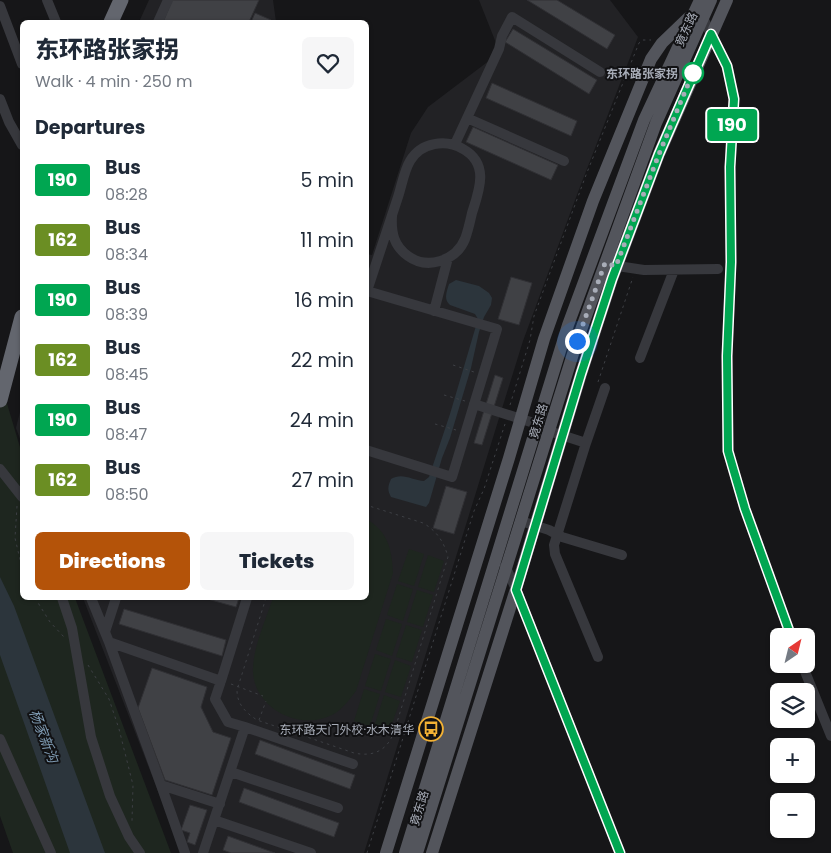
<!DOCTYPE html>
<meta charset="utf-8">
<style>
:root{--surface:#fff;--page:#f6f6f7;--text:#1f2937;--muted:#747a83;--accent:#b45309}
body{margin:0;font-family:Poppins,"Noto Sans SC",sans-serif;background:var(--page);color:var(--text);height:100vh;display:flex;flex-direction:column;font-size:19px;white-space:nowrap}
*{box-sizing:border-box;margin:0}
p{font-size:16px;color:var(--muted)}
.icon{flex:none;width:28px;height:28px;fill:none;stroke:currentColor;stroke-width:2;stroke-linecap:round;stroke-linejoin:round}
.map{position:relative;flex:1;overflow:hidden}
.panel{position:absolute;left:20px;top:20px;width:349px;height:580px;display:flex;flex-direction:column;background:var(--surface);border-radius:8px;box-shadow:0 1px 4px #0004}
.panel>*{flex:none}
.badge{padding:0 10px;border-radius:4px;font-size:18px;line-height:32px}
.needle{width:32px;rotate:35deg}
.tools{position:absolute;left:770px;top:628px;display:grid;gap:10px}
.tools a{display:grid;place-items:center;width:45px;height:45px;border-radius:8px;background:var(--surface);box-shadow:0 1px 4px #0004;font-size:25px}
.you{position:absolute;width:25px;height:25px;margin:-12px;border:4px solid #fff;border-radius:50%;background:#1a73e8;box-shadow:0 0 0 8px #1a73e833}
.map>.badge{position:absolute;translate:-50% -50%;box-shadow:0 0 0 2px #fff}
h2{padding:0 15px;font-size:19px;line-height:45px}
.round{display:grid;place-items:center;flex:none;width:52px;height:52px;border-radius:8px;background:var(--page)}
.summary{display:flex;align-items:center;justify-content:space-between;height:85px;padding:0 15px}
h1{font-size:24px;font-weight:800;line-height:38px}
.cta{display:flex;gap:10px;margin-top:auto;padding:10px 15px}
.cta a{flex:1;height:58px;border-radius:8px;background:var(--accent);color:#fff;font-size:20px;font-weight:800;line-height:58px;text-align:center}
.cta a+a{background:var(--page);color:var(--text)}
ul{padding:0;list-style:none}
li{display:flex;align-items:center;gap:15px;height:60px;padding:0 15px}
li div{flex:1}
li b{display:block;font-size:19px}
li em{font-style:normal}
li .badge{min-width:55px;font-weight:700;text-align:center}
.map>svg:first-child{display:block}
.built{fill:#222225}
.green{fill:#1e261f}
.water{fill:#2c353c}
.building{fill:#404145;stroke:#303034}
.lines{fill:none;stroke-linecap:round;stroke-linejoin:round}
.path{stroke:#3d3f44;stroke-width:1;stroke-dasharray:2.5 4;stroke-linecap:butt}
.minor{stroke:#37383d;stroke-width:10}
.major{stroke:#53555c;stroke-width:12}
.highway{stroke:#63666e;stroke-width:15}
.line-casing{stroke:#fff;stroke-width:11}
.line{stroke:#00a651;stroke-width:8}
.walk{stroke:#a8adb8;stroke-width:5;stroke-dasharray:0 9}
.stop-dot{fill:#fff;stroke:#00a651;stroke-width:2.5}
.labels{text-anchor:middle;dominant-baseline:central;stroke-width:4;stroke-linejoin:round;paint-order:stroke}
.street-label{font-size:12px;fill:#a8adb8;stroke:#111113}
.stop-label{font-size:12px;font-weight:bold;fill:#a8adb8;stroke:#111113;text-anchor:end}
.poi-label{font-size:12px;fill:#a8adb8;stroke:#111113;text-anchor:end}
.water-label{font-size:14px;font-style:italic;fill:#7f9bb3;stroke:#111113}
</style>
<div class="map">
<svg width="831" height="853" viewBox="0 0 831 853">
<rect width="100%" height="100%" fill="#161618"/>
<path class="built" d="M149,0H273L276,22H139Z
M479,0H610L638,37L578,192L523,341L364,853H182L83,598H366V254L372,255L411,133L428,107L490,60L498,48Z
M22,404V444L16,428Z"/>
<path class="green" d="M0,380L22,454V598H75L171,853H13L0,816Z
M366,519C388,531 392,550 393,573L356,691C349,700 342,710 332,715C300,731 255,709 253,672C252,650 266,619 273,598H366Z
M409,549L424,554L414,586L398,581Z
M428,555L444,561L434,592L418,587Z
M397,584L413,589L403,621L387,615Z
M417,590L433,595L423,627L407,622Z
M386,619L402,624L392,656L376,650Z
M406,625L422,630L412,662L396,657Z
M375,654L391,659L381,691L365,686Z
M395,660L411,666L401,697L385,692Z
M364,689L380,694L370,726L354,721Z
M384,695L400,701L389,732L374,727Z"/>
<path class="water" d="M456,280L479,286L489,293L492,298L491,305L484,317L479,332L471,368L450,438L442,458L429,503L426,507L391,497C387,490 388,486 391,479C402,472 412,480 424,481L429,477L450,414L478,319L475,314L450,305C443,299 447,291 449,284Z
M0,577L14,606L105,853H70L0,655Z"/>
<path class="building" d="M172,0H259L249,22H163Z
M527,0H557L615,35L607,49Z
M255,13L271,20L270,22H251Z
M513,29L597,80L589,94L505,42Z
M492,83L577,121L571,136L486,98Z
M473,127L558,165L551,180L466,142Z
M511,277L532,283L519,325L498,319Z
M495,375L503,378L482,445L474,443Z
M446,486L467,492L454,534L433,528Z
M204,598H239L236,607Z
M124,609L226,640L222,656L119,624Z
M152,668L207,687L201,707L213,732L231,738L212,795L165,780L138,708Z
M260,740L355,775L350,789L255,754Z
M244,788L339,823L334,837L239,802Z
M190,805L207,810L195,845L187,842L190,833L181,830Z
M228,836L275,853H231L223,850Z"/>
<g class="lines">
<path class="path" d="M453,365L474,372
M598,382L633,277
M444,395L465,401
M510,405L530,340L534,316L586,175L639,43L642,40H651
M435,424L456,430
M17,506L15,538L22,568
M35,598L50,622L64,637
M266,598L237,690C237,704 245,712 257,720L354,753C373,757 387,751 394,732L448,557C444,542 437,531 423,523L366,505
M88,665L109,699L119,729L133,785L132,821
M231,684L263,696
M259,720L266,701
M367,853L474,511L484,489L505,424"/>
<path class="minor" d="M47,0L56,22
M0,6L22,64
M703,18L727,66L734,99L730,167L731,262L727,356L728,451L745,509L791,636
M158,22L168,0
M0,99L9,122L22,145
M467,118L564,161
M455,144L499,49L502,36L512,17L600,72
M611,265L644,270L718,269
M434,311L448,258
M640,358L674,270
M474,404L537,424
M549,431L586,443L554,545L555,554L598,657
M586,443L605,388
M366,450L452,477L497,329L367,291C377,260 388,228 398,197C402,185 404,171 410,161C421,142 446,139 463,149C490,164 479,191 472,213C470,222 468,231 465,239C456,261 427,270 408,256C394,246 391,233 392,216
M0,469L22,497
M521,521L549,530L562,537L622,555
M505,566L516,589L620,853
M62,598L72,628L91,737L110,796L129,837L140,853
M91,598L109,642L161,785L220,804
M105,632L116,598
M109,642L221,681L247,598
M802,664L831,736
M245,727L353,764
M0,739L51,853
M231,772L338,808
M161,785L185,853
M214,820L311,853
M203,853L245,727L228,722L215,699L221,681"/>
<path class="major" d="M386,853L509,458L544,339L593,201L651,59L662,43L688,18
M405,853L568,325L644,120L700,0
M417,853L577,341L656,123L711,0
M432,853L516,589L581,374L612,279L659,154L727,0"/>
<path class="highway" d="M111,22L121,0
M0,400L22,317"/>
</g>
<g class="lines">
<g class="line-casing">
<path id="line" d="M620,853L516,590L581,374L612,279L659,154L711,34L727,66L734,99L730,167L731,262L727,356L728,451L745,509L791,636"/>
</g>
<use href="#line" class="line"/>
<path class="walk" d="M577,341L605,263L616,266L659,154L694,70L693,73"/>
</g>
<defs>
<g id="bus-ring" transform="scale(1.25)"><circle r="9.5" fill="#111113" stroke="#f2b134" stroke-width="1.5"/><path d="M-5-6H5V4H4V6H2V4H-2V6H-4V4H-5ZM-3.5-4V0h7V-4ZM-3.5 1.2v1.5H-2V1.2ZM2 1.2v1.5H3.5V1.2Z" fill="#f2b134"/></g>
</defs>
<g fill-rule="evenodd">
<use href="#bus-ring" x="431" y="729"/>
</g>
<circle class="stop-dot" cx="693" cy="73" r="10"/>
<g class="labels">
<g class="street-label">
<text transform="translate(686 29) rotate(-65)">竟东路</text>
<text transform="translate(538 421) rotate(-73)">竟东路</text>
<text transform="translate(419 808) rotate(-73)">竟东路</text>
</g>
<g class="stop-label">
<text x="678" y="73">东环路张家拐</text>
</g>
<g class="poi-label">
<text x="414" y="729">东环路天门外校·水木清华</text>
</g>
<g class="water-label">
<text transform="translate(44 736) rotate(69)">杨家新沟</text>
</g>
</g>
</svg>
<div class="tools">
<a><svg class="needle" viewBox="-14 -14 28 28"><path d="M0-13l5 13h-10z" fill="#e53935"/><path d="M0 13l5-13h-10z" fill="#747a83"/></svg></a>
<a><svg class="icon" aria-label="layers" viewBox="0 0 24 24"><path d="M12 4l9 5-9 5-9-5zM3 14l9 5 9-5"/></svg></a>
<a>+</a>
<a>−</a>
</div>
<div class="you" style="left:577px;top:341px"></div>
<b class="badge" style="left:732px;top:125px;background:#00a651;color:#fff">190</b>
<section class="panel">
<div class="summary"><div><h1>东环路张家拐</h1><p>Walk · 4 min · 250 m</p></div><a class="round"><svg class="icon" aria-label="heart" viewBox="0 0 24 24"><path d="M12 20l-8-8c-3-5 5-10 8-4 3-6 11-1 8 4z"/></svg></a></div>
<h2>Departures</h2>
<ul>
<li><span class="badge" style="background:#00a651;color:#fff">190</span><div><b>Bus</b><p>08:28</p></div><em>5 min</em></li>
<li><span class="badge" style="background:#6b8e23;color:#fff">162</span><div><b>Bus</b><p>08:34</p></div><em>11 min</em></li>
<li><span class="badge" style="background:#00a651;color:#fff">190</span><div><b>Bus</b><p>08:39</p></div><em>16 min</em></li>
<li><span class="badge" style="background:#6b8e23;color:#fff">162</span><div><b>Bus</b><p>08:45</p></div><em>22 min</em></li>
<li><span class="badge" style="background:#00a651;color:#fff">190</span><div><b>Bus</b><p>08:47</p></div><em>24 min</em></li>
<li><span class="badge" style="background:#6b8e23;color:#fff">162</span><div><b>Bus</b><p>08:50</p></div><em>27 min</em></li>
</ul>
<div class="cta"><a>Directions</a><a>Tickets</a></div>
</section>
</div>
